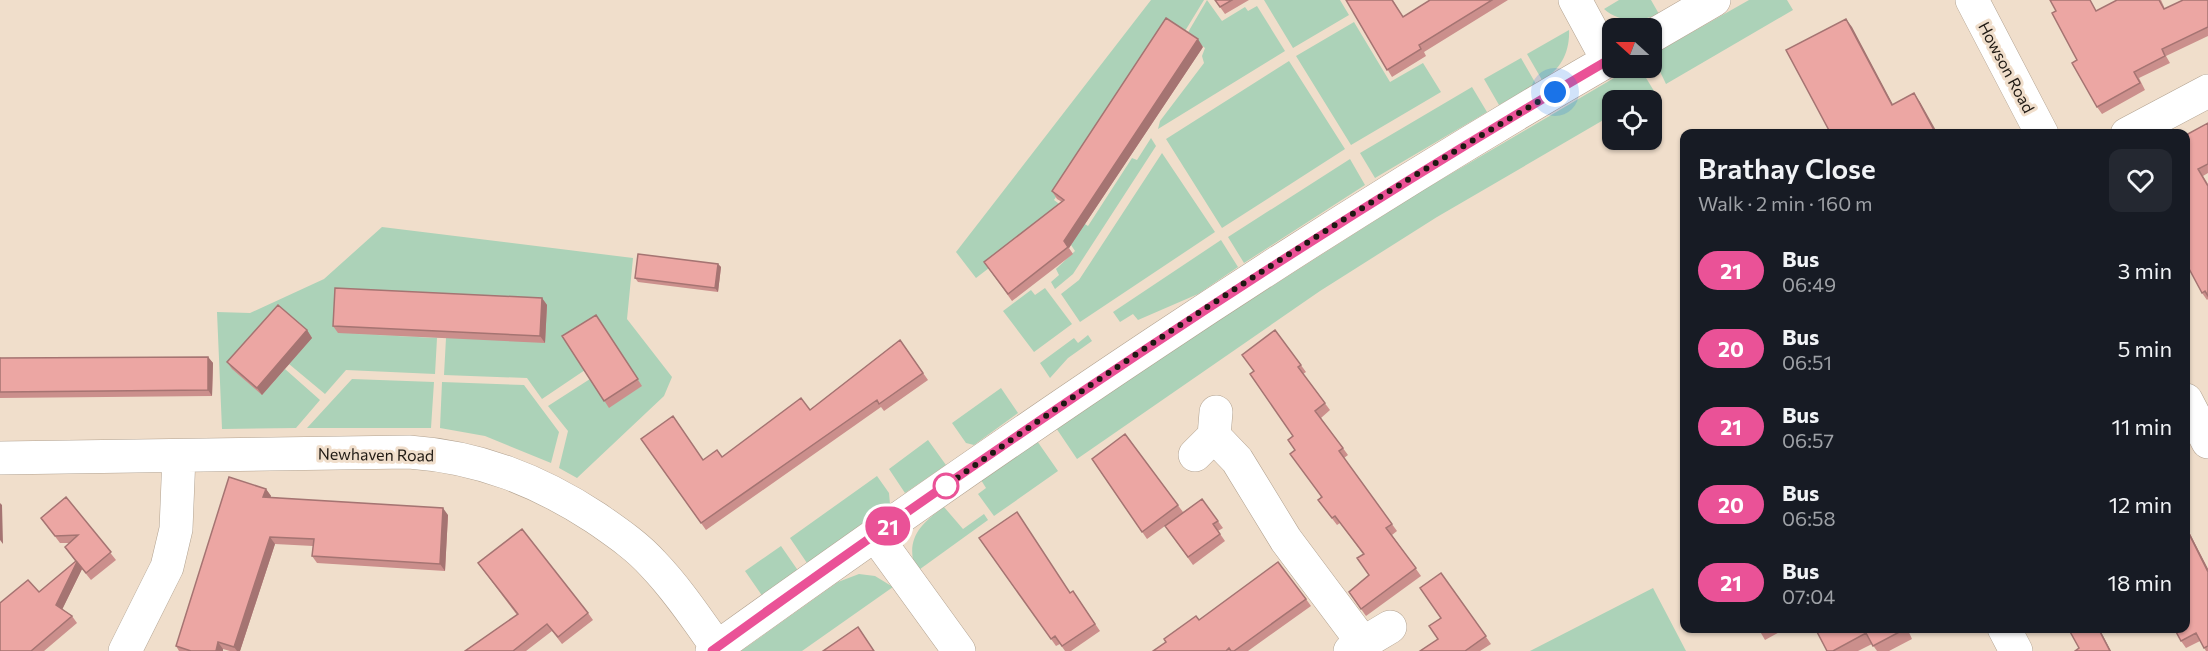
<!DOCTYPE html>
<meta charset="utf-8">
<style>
:root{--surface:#171b24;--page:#242831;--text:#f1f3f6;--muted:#9ea1a6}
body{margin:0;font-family:Commissioner,sans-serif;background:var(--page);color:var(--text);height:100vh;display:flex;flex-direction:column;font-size:22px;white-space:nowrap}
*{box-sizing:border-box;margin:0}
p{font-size:20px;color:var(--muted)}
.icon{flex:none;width:33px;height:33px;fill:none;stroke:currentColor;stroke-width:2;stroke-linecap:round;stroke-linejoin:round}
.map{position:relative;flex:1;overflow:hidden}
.drawer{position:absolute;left:1680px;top:129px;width:510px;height:504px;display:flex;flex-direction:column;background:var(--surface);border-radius:12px;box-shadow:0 2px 4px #0004}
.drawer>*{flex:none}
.badge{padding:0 12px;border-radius:20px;font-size:21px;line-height:39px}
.needle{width:39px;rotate:291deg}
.buttons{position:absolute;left:1602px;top:18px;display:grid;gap:12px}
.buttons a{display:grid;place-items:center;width:60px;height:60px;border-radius:12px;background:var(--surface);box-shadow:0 2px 4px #0004;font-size:30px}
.you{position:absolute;width:30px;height:30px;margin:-15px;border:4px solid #fff;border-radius:50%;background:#1a73e8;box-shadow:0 0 0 9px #1a73e833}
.map>.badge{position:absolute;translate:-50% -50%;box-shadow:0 0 0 3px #fff}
.round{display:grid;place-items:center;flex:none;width:63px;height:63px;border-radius:12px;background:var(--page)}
.headline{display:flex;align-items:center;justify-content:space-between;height:102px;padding:0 18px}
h1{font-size:28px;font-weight:600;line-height:45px}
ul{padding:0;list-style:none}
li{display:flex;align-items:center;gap:18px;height:78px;padding:0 18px}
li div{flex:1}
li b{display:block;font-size:22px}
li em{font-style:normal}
li .badge{min-width:66px;font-weight:700;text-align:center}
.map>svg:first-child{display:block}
.green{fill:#acd2b8}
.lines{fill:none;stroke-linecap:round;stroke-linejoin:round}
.minor-casing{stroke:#b2a290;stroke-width:34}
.minor{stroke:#fff;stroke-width:33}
.wall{fill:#cb8f8c}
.shaded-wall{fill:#a57472}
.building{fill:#eca6a3;stroke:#a57472;stroke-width:1.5}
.line-casing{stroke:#fff;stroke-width:14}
.line{stroke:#ea5297;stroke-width:9}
.walk{stroke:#1f1913;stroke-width:6;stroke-dasharray:0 10.8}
.stop-dot{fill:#fff;stroke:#ea5297;stroke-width:3}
.labels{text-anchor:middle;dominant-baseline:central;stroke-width:6;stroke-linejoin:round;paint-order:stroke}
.street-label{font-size:16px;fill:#1f1913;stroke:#f0decb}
</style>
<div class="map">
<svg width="2208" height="651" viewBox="0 0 2208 651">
<rect width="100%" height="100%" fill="#f0decb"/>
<path class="green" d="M1151,0H1204L1185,31L1171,23L1054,200L1066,209L976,278L956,252Z
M1207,0L1222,21L1245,7L1248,11L1257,6L1285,51L1158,129L1160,121L1204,63L1202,56L1205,48L1187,34Z
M1264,0H1340L1349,15L1293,48Z
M1619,0H1651L1659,14C1640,22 1620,23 1604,9Z
M1749,0H1787L1793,10L1666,84L1652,55Z
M1354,22L1390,82L1423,63L1441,92L1351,145L1296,56Z
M1569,30C1570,51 1561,70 1542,80L1527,54Z
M1521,58L1536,84L1499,105L1484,79Z
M1289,61L1345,149L1222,228L1166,139Z
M1631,68H1640L1654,91L1637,100H1612V115L1437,217L1320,291L1077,459L1054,425L1420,192Z
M1472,87L1487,112L1375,178L1360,153Z
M1151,138L1156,146L1073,274L1055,289L1051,282L1059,275L1056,269L1075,251L1065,236L1077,219L1088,226L1132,158L1137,160Z
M1162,153L1215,232L1080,322L1061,294L1079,280Z
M1350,159L1365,185L1244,263L1228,237Z
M382,227L633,258L627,319L672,377L664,396L577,478L559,468L568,431L548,406L590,379L585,370L542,399L527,378L444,375L446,338L338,333L437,338L435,374L346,370L325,394L289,364L312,338L262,395L285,369L320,400L296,428L222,429L217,312L250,313L324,279Z
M1221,240L1238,267L1198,294L1138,320L1133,314L1120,322L1113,312Z
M1045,288L1072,324L1034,352L1003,311L1031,290L1035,295Z
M1088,335L1092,341L1068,358L1050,378L1040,363L1074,338L1078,343Z
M352,379L434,382L431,428H307Z
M442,382L524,385L559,432L551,463L485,436L440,428Z
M1001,388L1018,413L974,445L966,443L952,423Z
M1035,438L1058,471L994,516L978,494L986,488L981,480Z
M928,440L946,465L905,493L889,469Z
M877,476L889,493L890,504L807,563L790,538Z
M944,507L963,529L984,514L988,520L916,572C905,539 919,525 944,507Z
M781,546L799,572L763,597L745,571Z
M859,574L875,576L893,587L802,651H741L838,582Z
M1653,588L1686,651H1530Z"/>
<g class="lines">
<g class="minor-casing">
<path id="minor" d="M1575,0L1608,61
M1972,0L2042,134
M1652,36L1714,0
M2127,134L2208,91
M2186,400L2208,442
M1214,436L1237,460L1286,540L1363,643
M1195,455L1214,436L1216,412
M0,458L409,452C479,457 538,480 596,518C616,532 637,546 653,564C677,589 697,619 717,647
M875,535L959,651
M2004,628L2016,651
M125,651L167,567L176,529L179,456
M712,651C1004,441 1300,238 1612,58
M1350,651L1390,627"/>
</g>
<use href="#minor" class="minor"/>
</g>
<path class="wall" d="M1215,0H1249L1225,14Z
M1346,0H1393L1403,17L1430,0H1508L1424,52L1426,56L1392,77Z
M2161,0L2165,9L2208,0V36L2166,56L2170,63L2139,78L2145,90L2102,114L2097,107L2056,11H2097Z
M1203,47L1069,248L1073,254L1012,301L984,262L1062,202L1057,199L1052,191Z
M2208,123V173L2203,176L2208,184V299L2207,300L2202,293L2186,135Z
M718,264L721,267L718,292L638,282L635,278Z
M542,298L547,305L545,343L338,333L333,326Z
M596,315L642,386L609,408L562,336Z
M307,330L312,338L262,395L232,369L227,362Z
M1275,330L1306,372L1303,374L1330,410L1321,418L1348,455L1344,458L1397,531L1392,535L1421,576L1366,616L1349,592L1369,575L1363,554L1340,523L1337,525L1318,500L1321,497L1295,450L1293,436L1253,372Z
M900,340L928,380L884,411L881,407L706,530L641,439L703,460L722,457L810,410Z
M0,357L1,358L208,357L213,363L212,396L0,398Z
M1125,434L1183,512L1202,499L1223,528L1218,531L1225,541L1193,565L1165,526L1147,539L1092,459Z
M266,489L271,496L270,497L448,515L445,571L317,563L312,556L313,546L275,544L240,651H230L223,649V651H179L176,646Z
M66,497L116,560L91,580L82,569L62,609L72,616L77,623L44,651H0L39,592L76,562L65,547L70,543H60L41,518Z
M2186,526L2208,569V651H2206L2200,641L2186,648L2181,641L2186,628Z
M979,538L1070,593L1073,591L1100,631L1071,651H1065L1060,644L1056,646Z
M478,563L588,613L593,620L562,644L552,631L526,651H465L517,615Z
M1441,573L1491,644L1480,651H1420L1438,639L1441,618Z
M1306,599L1311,606L1248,651H1153L1199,620Z
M1758,628H1787L1765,640Z
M1815,628H1907L1912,639L1889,651H1877L1872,644L1858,651H1827Z"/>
<path class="shaded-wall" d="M1846,19L1852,27L1898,114L1892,105Z
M1198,39L1203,47L1069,248L1064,241Z
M1914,93L1920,102L1938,134H1936Z
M718,264L721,267L718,292L715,288Z
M542,298L547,305L545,343L540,336Z
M307,330L312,338L262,395L257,388Z
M208,357L213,363L212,396L208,390Z
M266,489L271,496L268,504L263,497Z
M0,503L2,505L3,544L0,540Z
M443,508L448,515L445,571L440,564Z
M2186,526L2208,569V572L2186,528Z
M270,537L275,544L240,651H237L234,647Z
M77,562L82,569L61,612L56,605Z
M2098,628H2099L2111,651H2110Z
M218,642L223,649V651H216Z"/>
<path class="building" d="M1215,0H1232L1220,7Z
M1346,0H1392L1403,17L1430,0H1492L1419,45L1421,49L1387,70Z
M2050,0H2090L2096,11L2117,0H2159L2164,9L2183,0H2208V27L2162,49L2165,56L2134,72L2140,83L2097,107L2072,63L2077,60L2052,13L2056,11Z
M1166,18L1198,39L1064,241L1068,247L1008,294L984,262L1064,200L1052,191Z
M1846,19L1892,105L1914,93L1936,134H1831L1786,50Z
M2208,123V164L2198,169L2208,186V296L2205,291L2202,293L2186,263V135Z
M638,254L718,264L715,288L635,278Z
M335,288L542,298L540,336L333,326Z
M278,305L307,330L257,388L227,362Z
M596,315L638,379L604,401L562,336Z
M1275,330L1301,365L1298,367L1325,403L1315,411L1343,448L1339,451L1392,524L1386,528L1416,568L1361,609L1349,592L1369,575L1357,558L1364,554L1335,516L1332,518L1318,500L1322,497L1290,454L1295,450L1288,440L1293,436L1250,374L1254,371L1242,355Z
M900,340L923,373L879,404L877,400L701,523L641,439L673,416L703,460L717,450L722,457L801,398L810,410Z
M208,357V390L0,392V358Z
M1125,434L1178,505L1142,532L1092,459Z
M229,477L266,489L263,497L443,508L440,564L312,556L314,539L270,537L234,647L218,642L216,651H191L176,646Z
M66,497L111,552L86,573L77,562L56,605L72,616L31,651H0V603L28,580L39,592L76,561L65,547L78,535L55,536L41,518Z
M1202,499L1218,521L1213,524L1220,534L1188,557L1165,526Z
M1017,512L1070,593L1073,591L1095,624L1062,646L1055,636L1051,639L979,538Z
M2186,528L2208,572V646L2204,648L2196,633L2181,641L2174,628H2186Z
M522,529L588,613L558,637L547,624L513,651H465L518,614L478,563Z
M1278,562L1306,599L1234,651H1231L1229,648L1226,651H1153L1166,642L1164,639L1196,616L1199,620Z
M1441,573L1486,636L1465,651H1420L1438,639L1429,626L1441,618L1420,588Z
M858,627L874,651H823Z
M1815,628H1905V629L1873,646L1866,633L1833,651H1827Z
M2068,628H2098L2110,651H2075L2079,648Z"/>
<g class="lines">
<g class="line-casing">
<path id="line" d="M712,651C1003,440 1301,239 1612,58"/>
</g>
<use href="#line" class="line"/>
<path class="walk" d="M946,486L943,488C1141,347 1345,214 1555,92"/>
</g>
<circle class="stop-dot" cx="946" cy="486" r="12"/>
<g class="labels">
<g class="street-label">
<text transform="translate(2007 67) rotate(62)">Howson Road</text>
<text transform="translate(376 454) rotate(1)">Newhaven Road</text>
</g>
</g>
</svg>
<div class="buttons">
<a><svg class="needle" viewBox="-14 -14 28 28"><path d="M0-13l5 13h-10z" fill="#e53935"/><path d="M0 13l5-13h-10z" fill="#9ea1a6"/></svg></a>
<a><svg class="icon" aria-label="locate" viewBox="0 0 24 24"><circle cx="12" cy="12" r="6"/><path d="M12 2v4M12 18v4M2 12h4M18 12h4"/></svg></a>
</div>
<div class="you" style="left:1555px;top:92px"></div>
<b class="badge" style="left:888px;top:526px;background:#ea5297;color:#fff">21</b>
<section class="drawer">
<div class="headline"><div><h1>Brathay Close</h1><p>Walk · 2 min · 160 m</p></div><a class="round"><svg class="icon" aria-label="heart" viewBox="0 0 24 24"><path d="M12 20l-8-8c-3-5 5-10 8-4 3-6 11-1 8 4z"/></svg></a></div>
<ul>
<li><span class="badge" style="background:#ea5297;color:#fff">21</span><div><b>Bus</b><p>06:49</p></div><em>3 min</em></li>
<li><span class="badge" style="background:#ea5297;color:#fff">20</span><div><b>Bus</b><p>06:51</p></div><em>5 min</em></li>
<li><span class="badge" style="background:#ea5297;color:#fff">21</span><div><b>Bus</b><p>06:57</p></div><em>11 min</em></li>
<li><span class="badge" style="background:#ea5297;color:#fff">20</span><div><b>Bus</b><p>06:58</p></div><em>12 min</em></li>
<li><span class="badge" style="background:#ea5297;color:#fff">21</span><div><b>Bus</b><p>07:04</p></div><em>18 min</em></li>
</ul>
</section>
</div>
